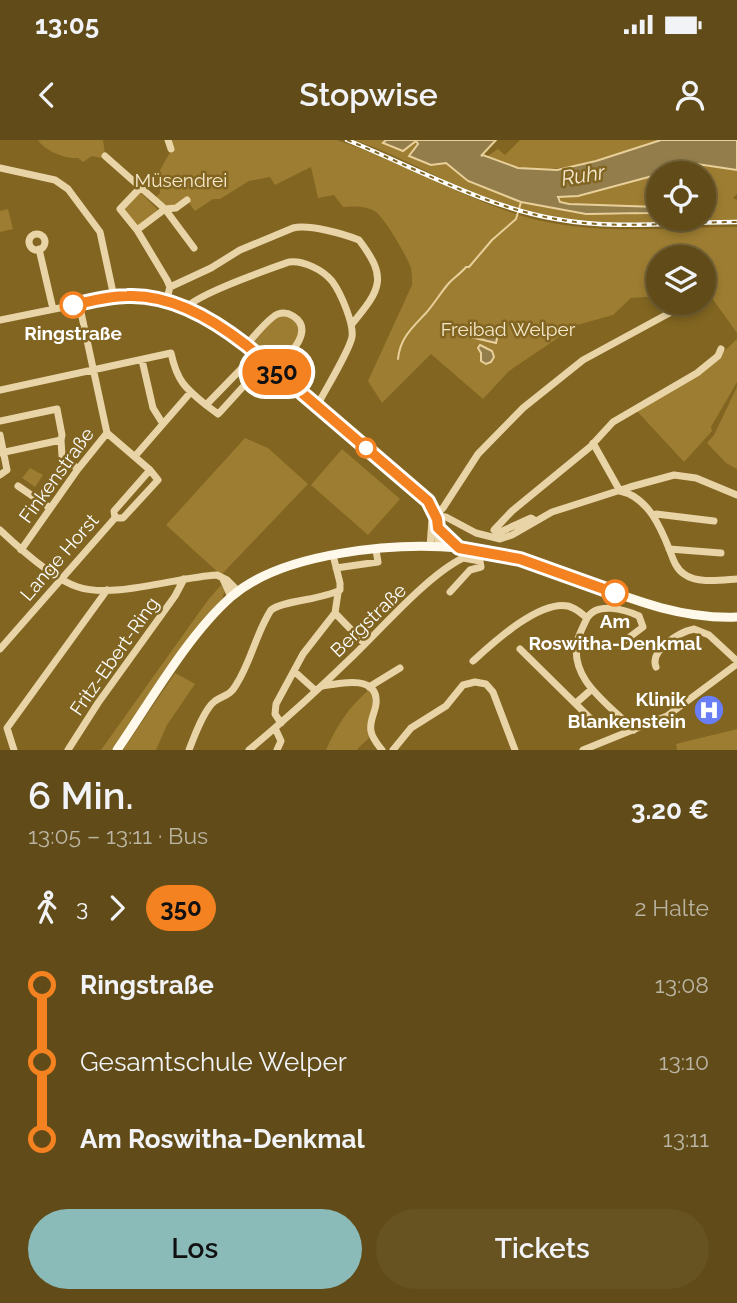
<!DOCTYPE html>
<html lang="de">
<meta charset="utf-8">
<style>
:root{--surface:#614c19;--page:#675322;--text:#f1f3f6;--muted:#bab4a2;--line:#756338;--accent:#8bbbb9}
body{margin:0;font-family:Raleway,sans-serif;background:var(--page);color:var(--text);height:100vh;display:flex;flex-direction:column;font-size:26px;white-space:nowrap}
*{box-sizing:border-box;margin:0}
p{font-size:23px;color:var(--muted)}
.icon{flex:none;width:38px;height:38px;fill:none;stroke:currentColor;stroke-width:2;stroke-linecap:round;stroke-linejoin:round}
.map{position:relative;height:610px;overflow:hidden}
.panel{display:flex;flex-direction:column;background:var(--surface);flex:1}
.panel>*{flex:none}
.badge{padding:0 14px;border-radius:23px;font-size:24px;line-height:46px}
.tools{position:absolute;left:646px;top:21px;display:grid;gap:14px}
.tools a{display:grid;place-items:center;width:70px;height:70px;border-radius:50%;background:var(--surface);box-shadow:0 4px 10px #0003,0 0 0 2px var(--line);font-size:35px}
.map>.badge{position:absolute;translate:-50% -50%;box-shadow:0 0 0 4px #fff}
.legs{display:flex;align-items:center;gap:10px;height:77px;padding:0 28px;font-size:23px}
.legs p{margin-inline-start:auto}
.head{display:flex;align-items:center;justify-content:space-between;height:119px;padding:0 28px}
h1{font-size:38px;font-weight:600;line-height:52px}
.action{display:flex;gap:14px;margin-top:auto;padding:14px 28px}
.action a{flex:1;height:80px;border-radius:42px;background:var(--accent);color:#111;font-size:28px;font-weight:600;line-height:80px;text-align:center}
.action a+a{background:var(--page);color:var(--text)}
ul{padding:0 28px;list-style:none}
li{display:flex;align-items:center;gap:24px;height:77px;font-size:26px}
li i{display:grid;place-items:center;width:10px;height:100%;margin:0 9px;background:currentColor}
li i::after{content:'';width:18px;height:18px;margin:-9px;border:5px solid;border-radius:50%;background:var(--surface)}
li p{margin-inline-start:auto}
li:first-child i{background:linear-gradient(#0000 50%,currentColor 0)}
li:last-child i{background:linear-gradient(currentColor 50%,#0000 0)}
.status{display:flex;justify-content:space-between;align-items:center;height:49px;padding:0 35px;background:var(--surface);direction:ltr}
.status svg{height:19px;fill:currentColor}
header{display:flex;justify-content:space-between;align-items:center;height:91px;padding:0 28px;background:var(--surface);font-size:32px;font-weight:600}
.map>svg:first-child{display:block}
.green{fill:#9d7d31}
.water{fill:#927d4b;stroke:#e9d09b;stroke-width:2}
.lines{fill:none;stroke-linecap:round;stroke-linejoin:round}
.stream{stroke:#e9d09b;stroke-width:2}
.minor{stroke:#e8d4a7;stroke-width:7}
.major{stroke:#fef9ea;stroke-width:9}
.rail-casing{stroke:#fff;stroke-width:4.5}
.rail{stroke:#816521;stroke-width:2;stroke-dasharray:5;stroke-linecap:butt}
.line-1-casing{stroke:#fff;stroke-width:16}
.line-1{stroke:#f58220;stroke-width:10}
.stop-1-dot{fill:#fff;stroke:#f58220;stroke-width:3.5}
.labels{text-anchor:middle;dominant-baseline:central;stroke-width:5;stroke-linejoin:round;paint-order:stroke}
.park-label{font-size:19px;fill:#f6e9cb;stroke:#816521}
.stop-label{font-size:19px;font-weight:bold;fill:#fff;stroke:#816521}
.street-label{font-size:19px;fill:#fff;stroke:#816521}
.poi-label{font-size:19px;font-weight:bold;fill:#fff;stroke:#816521;text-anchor:end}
.water-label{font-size:21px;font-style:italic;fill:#f5e9ce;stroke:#816521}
</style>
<div class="status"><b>13:05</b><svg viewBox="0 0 49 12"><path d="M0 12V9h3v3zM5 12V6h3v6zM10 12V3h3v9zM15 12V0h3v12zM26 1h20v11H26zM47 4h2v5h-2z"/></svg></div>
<header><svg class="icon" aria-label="back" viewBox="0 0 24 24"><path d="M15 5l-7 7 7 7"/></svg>Stopwise<svg class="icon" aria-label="person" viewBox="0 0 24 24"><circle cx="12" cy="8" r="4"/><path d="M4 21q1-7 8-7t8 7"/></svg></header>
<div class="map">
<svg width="737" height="610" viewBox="0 0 737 610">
<rect width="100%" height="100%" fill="#816521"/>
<path class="green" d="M38,0H103L105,14L101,18L92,16L83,22L78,18C65,19 45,11 38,0Z
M170,0H337C399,21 457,55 519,75C588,97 666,87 737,87V193L707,151H704V117H658V156L631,158L613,175L577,185L509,231L483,259L431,214L382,263L368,241L412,145C412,140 412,134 411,128C407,116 385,79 376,72C368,66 353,66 343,67L334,55L318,58L311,27L275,45L270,37L249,41L220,59H213L195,71L187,60L177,66L166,67L155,58L160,53V30L173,7Z
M354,0H386L383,3L416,1L418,3L410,15L431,25L446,23L468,41L521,62L538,64L574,73L625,75L658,72V79H704V70H714L710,62L704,63V33H662L697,24L732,28L737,30V54L733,58L737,60V81C667,83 591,90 522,71C464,55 411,19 354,0Z
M520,0H661C603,16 546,46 486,17L498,9L505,15Z
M658,35V67L569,64L560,62L558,59L559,56H578Z
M140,52L159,71L139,87L123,69Z
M8,69L13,89L0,92V71Z
M281,174L296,180C306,201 290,211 277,226L251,202L275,176Z
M737,199V242L711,287L712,291L684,322L636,270L717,218Z
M737,247V329L726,323L707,303L714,295Z
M245,298L268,308L308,344L221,435L166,385Z
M342,309L400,359L368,395L311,345Z
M30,328L43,335L35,347L22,338Z
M221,445L225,451L222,459L187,503L112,610H101L208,460Z
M175,533L195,544L167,585L156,610H123Z
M369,550C375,558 375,589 370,597C367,601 360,605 357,610H326C336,587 349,566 369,550Z
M737,589V610H677L676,604Z"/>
<path class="water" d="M386,0H496L481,16L483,15L518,28L557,30L596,21L661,0H737V30L697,24L578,56L558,57L560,62L569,64L658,67V72L649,73L586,74L521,62L468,41L446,23L431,25L409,16L418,4L416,1L403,11L383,3Z
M464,186L498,194L496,203L462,195Z
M480,205L492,211L494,217L491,222L486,224L481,221V213L478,208Z"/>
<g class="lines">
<path class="stream" d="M398,219C400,198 412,188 426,173C434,164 441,152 449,143C455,137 461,133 466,127H469L492,100L516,79L521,62"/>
<path class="minor" d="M168,0L171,9
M105,16L165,69L137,90
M0,28L55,40L68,49L100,92L114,157
M140,48L120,69L137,90L167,140L170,147L166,162
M187,60L176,68L165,69L194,108
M29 102a8 8 0 1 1 16 0a8 8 0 1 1-16 0Z
M39,109L53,169
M170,147L211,128L240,110L293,88C309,84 344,94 359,100C388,138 381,149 352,184
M186,168C197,154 269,129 289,122C303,120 323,130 332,141C341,153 354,184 352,197C349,212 325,250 317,266
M0,180L114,157L133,156L166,162L193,171L215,182L246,205L428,361L437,379L438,407
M246,205C253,198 269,177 278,174C284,172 288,173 293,176C317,191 286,218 274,230
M142,220L153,268L163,284
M251,229H241L206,265L218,274L221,271L251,238V229L260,218
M0,250L171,213C177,241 185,248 206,265
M0,281L57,269L62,295L61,300
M107,293L150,330L114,371L115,378H123L158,340L150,330
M0,295L7,330L0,335
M593,303L620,351
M0,313L61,300L62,316L78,329
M136,315L190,253
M18,346L50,368
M620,351C648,357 661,388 670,411C673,419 676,429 684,434C697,444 722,440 737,439
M435,376L446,377L476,393L500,399L512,395L552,372L630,347L674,335L696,338L737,355
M653,376L656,374L714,381
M536,381L531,378L498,393L494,390L512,371L590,307L613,282L697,233L718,216L721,209
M0,390C18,407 55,440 78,447C114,459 177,437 217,435L227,440L238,451
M430,407L432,379L443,368L478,314L523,268L583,220L675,170L683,163
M669,409L721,413
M21,410L78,329L107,293L79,163
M336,428L378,422L376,410
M223,439L231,457
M335,473L365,504
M587,478C597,462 624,469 639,476L643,487L619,505
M0,509L115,378
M520,509L592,580
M473,521C493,503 539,460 568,466C576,468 581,473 587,478C584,485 580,492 578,499C567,539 610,565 634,590
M656,527C649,510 680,492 694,489L709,495L737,521
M295,532L316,551
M323,546C340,543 379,534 376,564C375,573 369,581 371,591C372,598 378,605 382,610
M369,547L400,528
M576,563L592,549
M281,583L275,574L276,564L303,514L335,473L338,453
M275,588L281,601L277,610
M14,610L7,588L107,450
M68,610L98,563L175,456L184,439
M189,610C194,597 204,569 215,561C224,555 230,556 236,545C251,522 256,493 271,470C284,460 322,460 340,450V443L333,415
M249,610C285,580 320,548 354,515C383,487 428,435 463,418L480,421L481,427L470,430L450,452
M393,610L411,588L446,566L463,545L475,542L486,544L493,552L515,610
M583,610L667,576L737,524"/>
<path class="major" d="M438,388L458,407
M117,610C150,562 188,495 231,457C282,412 395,402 460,408C487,410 513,417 538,425C604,446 665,480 737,477"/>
<g class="rail-casing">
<path id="rail" d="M347,0C414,27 485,67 556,79C615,90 677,82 737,82"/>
</g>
<use href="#rail" class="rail"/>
</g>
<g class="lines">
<g class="line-1-casing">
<path id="line-1" d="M73,165C91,161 109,156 127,156C171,154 213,179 246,205L428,361L437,379L438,388L459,408L520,419L615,453"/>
</g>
<use href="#line-1" class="line-1"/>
</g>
<defs>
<g id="hospital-disc" transform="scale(1.575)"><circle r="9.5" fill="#697df5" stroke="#816521"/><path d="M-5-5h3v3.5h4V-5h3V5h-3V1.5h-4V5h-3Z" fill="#fff"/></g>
</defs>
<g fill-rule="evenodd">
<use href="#hospital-disc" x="709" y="570"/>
</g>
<g class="stop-1-dot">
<circle cx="73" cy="165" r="12"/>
<circle cx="366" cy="308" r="9"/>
<circle cx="615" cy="453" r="12"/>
</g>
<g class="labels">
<g class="park-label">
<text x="181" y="40">Müsendrei</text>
<text x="508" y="189">Freibad Welper</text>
</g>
<g class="stop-label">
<text x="73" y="193">Ringstraße</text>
<text x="615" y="481">Am<tspan x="615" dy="22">Roswitha-Denkmal</tspan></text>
</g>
<g class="street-label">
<text transform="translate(56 335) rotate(-54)">Finkenstraße</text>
<text transform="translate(59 417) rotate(-49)">Lange Horst</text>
<text transform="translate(368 480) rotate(-44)">Bergstraße</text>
<text transform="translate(114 516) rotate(-55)">Fritz-Ebert-Ring</text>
</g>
<g class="poi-label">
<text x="686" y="559">Klinik<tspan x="686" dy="22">Blankenstein</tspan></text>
</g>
<g class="water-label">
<text transform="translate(583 35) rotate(-9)">Ruhr</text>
</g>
</g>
</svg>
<div class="tools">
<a><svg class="icon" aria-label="locate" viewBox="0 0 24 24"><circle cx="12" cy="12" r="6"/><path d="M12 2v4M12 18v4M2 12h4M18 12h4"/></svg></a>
<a><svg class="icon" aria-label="layers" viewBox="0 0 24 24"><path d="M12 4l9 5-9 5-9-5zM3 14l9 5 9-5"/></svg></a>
</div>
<b class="badge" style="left:277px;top:232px;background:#f58220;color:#111">350</b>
</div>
<section class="panel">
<div class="head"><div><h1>6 Min.</h1><p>13:05 – 13:11 · Bus</p></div><b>3.20 €</b></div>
<div class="legs"><svg class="icon" aria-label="walk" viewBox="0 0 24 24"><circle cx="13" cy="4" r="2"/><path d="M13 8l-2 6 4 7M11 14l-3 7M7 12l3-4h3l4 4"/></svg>3<svg class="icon" aria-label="forward" viewBox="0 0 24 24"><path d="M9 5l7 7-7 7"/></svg><b class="badge" style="background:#f58220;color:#111">350</b><p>2 Halte</p></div>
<ul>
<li><i style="color:#f58220"></i><b>Ringstraße</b><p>13:08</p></li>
<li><i style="color:#f58220"></i><span>Gesamtschule Welper</span><p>13:10</p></li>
<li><i style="color:#f58220"></i><b>Am Roswitha-Denkmal</b><p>13:11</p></li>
</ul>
<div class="action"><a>Los</a><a>Tickets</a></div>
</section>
